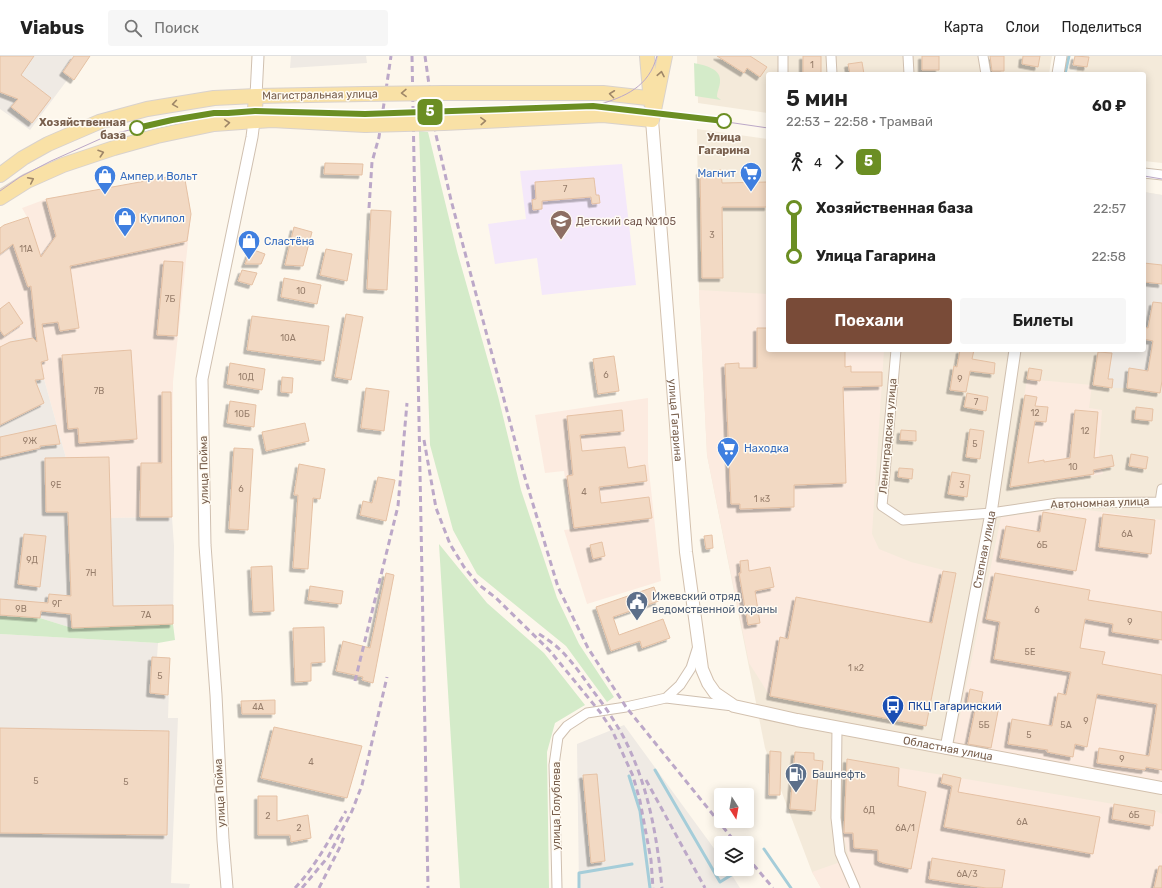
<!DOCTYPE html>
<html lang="ru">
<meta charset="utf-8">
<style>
:root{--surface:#fff;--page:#f6f6f6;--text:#222;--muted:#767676;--line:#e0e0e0;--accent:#794b38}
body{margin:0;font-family:Rubik,sans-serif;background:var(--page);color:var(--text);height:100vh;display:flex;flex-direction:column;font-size:15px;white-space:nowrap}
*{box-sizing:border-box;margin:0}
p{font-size:13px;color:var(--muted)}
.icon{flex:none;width:22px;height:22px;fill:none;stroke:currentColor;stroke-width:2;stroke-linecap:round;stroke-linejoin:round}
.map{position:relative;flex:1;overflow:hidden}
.side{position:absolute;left:766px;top:16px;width:380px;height:280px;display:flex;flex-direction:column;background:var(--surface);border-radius:4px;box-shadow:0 2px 10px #0003}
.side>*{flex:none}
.badge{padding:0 8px;border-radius:6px;font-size:14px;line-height:26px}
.needle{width:26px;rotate:169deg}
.tools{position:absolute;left:714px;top:732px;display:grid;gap:8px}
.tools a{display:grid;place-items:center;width:40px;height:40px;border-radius:4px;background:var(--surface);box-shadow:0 2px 10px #0003;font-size:20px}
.map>.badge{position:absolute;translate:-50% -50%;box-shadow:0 0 0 2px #fff}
.legs{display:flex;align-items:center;gap:6px;height:44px;padding:0 20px;font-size:13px}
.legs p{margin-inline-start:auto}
.overview{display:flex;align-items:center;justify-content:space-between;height:68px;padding:0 20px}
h1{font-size:22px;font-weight:600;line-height:30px}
.action{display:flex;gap:8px;margin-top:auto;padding:8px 20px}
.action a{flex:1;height:46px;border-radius:4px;background:var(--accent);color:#fff;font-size:16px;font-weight:600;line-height:46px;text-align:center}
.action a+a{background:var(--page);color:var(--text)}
ul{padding:0 20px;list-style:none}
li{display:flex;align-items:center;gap:14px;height:48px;font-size:15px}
li i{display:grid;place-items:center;width:6px;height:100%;margin:0 5px;background:currentColor}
li i::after{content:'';width:10px;height:10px;margin:-5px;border:3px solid;border-radius:50%;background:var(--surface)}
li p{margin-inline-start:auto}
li:first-child i{background:linear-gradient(#0000 50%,currentColor 0)}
li:last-child i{background:linear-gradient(currentColor 50%,#0000 0)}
header{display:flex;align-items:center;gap:24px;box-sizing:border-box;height:56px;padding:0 20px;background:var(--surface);border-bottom:1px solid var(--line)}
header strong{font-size:19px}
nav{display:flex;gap:22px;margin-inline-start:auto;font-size:14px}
.search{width:280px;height:36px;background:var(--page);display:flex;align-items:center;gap:10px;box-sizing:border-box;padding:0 14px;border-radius:4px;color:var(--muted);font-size:15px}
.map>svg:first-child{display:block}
.residential{fill:#f4eada}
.commercial{fill:#fcebe0}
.industrial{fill:#efeae4}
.education{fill:#f4e8fa}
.green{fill:#d4ebc9}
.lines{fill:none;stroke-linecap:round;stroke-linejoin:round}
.stream{stroke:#a5cdd9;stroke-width:3}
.building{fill:#f2d9c3;stroke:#e5c1a4;filter:url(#shadow)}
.minor-casing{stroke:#d0c0b0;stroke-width:11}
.tertiary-casing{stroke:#d0c0b0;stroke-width:13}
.secondary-casing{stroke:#d3c1ae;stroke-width:14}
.primary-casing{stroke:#d9d2cd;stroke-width:16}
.minor{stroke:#fff;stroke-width:9}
.tertiary{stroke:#fff;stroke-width:11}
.secondary{stroke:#fff;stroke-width:12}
.primary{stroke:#f9e1a6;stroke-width:14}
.tram{stroke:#bca8c8;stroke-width:1}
.rail{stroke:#bca8c8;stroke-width:3;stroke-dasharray:6 4;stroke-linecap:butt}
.primary-bridge-casing{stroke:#d9d2cd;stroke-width:16;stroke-linecap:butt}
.primary-bridge{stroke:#f9e1a6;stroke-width:14}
.oneway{stroke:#9f8768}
.line-1-casing{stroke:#fff;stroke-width:9}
.line-1{stroke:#6b8e23;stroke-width:6}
.stop-1-dot{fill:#fff;stroke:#6b8e23;stroke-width:2}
.labels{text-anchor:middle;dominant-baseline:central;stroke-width:3;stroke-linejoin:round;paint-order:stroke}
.number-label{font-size:9px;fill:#977e6b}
.street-label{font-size:11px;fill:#79604e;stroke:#fffbf3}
.stop-label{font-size:11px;font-weight:bold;fill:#79604e;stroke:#fffbf3;text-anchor:end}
.shop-label{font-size:11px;fill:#366cbe;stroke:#fffbf3;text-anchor:start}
.education-label{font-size:11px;fill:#785e54;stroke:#fffbf3;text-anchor:start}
.service-label{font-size:11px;fill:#4e5e75;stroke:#fffbf3;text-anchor:start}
.transit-label{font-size:11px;fill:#164399;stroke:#fffbf3;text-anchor:start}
</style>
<header>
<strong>Viabus</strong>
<div class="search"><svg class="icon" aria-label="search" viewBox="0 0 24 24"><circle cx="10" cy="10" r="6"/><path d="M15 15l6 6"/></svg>Поиск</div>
<nav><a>Карта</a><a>Слои</a><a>Поделиться</a></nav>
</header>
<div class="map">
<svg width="1162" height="832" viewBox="0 0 1162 832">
<defs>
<filter id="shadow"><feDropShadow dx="-3.5" dy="3.5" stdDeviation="0" flood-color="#0004"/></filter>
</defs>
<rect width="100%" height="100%" fill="#fdf7ec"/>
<path class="residential" d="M697,0H1052L1049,18H768V57L698,47Z
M1080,0H1162V107L1144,105V18H1076Z
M697,73L768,83V294H1144V136L1162,139V832H821L812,816L765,692L707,399L699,234Z"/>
<path class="commercial" d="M184,118L191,158L173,326L172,461L111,462L109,401L66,402L44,323L41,306L48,304L13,284L0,291V173L27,161L22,152L46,143Z
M699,234L768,238V294H884L872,478L879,493L911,506L956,517L926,670L770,640L749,607L707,399Z
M1027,323L1092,329L1089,352L1102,354L1099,397L1103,418L1010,431Z
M648,342V406L661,525L587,548L564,474L572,473L564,415L545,417L535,359Z
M1088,454L1162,464V725L954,689L1001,461L1044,455Z
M847,703L1155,755L1162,758V832H821L812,816L849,803L843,777Z"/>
<path class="industrial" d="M0,0H85L30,74L0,53Z
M291,0H366L367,7L290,12Z
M1144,136L1162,139V323L1160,337L1127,332H1112L1092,329L1098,294H1144Z
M44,280L48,304L41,306L44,323L66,402L109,401L111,462L172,461L174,490L173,568L72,572L40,562L0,560V291L13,284Z
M0,578L158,587L157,601L170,602L168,662H178L171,827L190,828L189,832H0Z
M624,669L721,802V813H728L740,832H579L577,688Z"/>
<path class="education" d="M622,108L636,229L542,239L537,202L495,208L488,168L526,163L520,115Z"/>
<path class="green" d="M694,7C703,9 721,12 720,25C720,31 717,35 717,41L721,44L695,40Z
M419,75L428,76L457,195L498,340L521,434L557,542L579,588L614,641L607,646L566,590L477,518L453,474L430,389Z
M439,488L487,547L544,597L585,649L555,667L547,696L549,832H460Z
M0,560L40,562L72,572L173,568L175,584L158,587L0,578Z"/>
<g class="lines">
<path class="stream" d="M1065,18L1069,0
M655,714L720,826L741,813
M629,720L640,755L650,832
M764,793L791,832
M579,832V817L632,808"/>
</g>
<path class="building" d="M0,0H34L21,19L51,42L32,67L11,51L18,43L0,36Z
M74,0H90L74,24L63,16Z
M717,0H750L767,11L760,21L747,12L744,17Z
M803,0H821V18H803Z
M922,0H939V14H922Z
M990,0H1004V15H992Z
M1023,0H1040L1038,11L1022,8Z
M1075,0L1089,1L1087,11L1073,9Z
M862,6L864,18H850L848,8Z
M325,107L363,108L362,119L324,118Z
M721,114L722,127L768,126V151H722L723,222H702L700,115Z
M184,118L191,158L187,185L70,210L79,272L60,275L58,266L42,268L48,304L41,306L44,323L35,324L44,347L0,369V291L10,286L33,282L37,286L31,230L28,231L13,188L0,198V172L4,169L28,161L41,201L56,180L46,143Z
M594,122L596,139H599L600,147L592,148L591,141L542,145V153L533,154L532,144L536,143L535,126Z
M371,154L391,155L387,234L367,233Z
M294,171L312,176L303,210L285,209Z
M251,193L265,198L261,208H245Z
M326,193L352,198L347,225L320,219Z
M164,205L183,206L177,280L157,279Z
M1144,207L1162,209V228L1144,226Z
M242,214L257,217L252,229L238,225Z
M284,222L321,229L317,248L281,241Z
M9,246L23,267L4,280L0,274V253Z
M1153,246L1162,247V325L1160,337L1127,332L1129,312L1148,315L1153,285L1144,283V271L1148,272Z
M346,258L363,261L351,324L335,321Z
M252,260L329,270L324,305L247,294Z
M757,272H768V294H845V311L851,310V316H882V330L843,331L846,427L794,429V451L740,453V448H731L725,308L739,307V312H757Z
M131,294L137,383L79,387L78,372L68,373L62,299Z
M960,294H974L972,303L995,307L994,318L970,315L966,336L950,334L954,310L957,311Z
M1098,296L1112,297L1108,323H1113L1112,332L1093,329Z
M614,300L619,335L598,338L593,303Z
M230,307L265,313L262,334L227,328Z
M1029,312L1042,314L1040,325L1027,323Z
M282,321L293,322L292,337L281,336Z
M366,332L389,335L384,375L361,372Z
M162,336H171L172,461H140L141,407H162Z
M967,337L988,341L986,355L964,351Z
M1025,339L1037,341L1035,350L1048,351L1046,366L1035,365L1028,407L1044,404V406L1070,402L1075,354L1098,356L1094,402L1112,399L1114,410L1093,414L1094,418L1010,431Z
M230,345L256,349L254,371L227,367Z
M1136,351L1153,353L1152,365L1135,363Z
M622,354L624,375L580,379L582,395L625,391L628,412L645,409L647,425L599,431L601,447L649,441L652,462L574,472L567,420L573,419L567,360Z
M305,367L309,385L266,395L262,376Z
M56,369L60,388L40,390V392L0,401V381Z
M970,373L984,375L980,403L966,401Z
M901,374L916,375V385L900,384Z
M234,392L253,393L248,474L229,473Z
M1131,398L1148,401L1146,413L1129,410Z
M109,401L113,550L173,549V568L72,572L71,558L41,555L40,562L0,559V543L48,547L49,538L71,540L68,456H46L45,402Z
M299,408L325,413L320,443L313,442L308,513L293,512L298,439H294Z
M899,412L913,413L912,423L898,421Z
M952,416L970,419L967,441L948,438Z
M378,421L395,424L386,465L360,459L363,445L372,447Z
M1043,456L1086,463L1076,515L1000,502L1006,470L1040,476Z
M1103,458L1155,464L1151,498L1099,491Z
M24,478L46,480L40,531L18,528Z
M712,479L713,492L706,493L704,480Z
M602,486L605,500L593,503L590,489Z
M748,504L749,515L770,511L774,531L755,535L760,567L748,569L739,517H741L740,505Z
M272,510L274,555L253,556L251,511Z
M943,515L956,517L926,670L770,640L780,581L788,583L796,541L932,567Z
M386,517L394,519L373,627L362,624L363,621L336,615L343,585L370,592Z
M995,517L1090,534L1088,544L1162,556V584L1112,576L1113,568L1085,563L1080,592L1105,596L1102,608L1162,619V714L1146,711L1145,714L1097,707L1099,692L1149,700L1157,648L1097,638L1087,691L1075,688L1073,701L1047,696L1048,694L1008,688L1012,663L1052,670L1058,637L1066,639L1071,616L994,603L1000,566L986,563Z
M310,530L343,535L341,548L308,544Z
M654,531L659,545L613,561L619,579L663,563L670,582L642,592L640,585L611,595L596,551Z
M324,571L325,606L311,607V625L295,626L293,572Z
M152,601L170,602L168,639L150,637Z
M970,633L983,636L981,646L999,650L991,692L968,688L976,650L967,649Z
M275,644V658H242L241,645Z
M274,671L362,690L347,742L261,722Z
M0,672L169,675L167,779L0,777Z
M770,695L781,696L780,739H769Z
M795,696L814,697V704L823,705L822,717H818L815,755L790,753Z
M847,703L899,712L898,730L926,736L911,813L883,807L878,805V794L854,792L853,777H844Z
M597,718L605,805L591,807L583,719Z
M943,718L961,722L958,736L1100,761L1093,798L944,771L952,730L941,727Z
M258,740H277V765L308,759L311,782L291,786L290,779H258Z
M1114,748L1155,755L1153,770L1112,763Z
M932,802L1005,814L1002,832H986L929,823Z
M1159,810H1162V832H1154Z"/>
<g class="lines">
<g class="minor-casing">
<path id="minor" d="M783,0V18
M831,0L832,18
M908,0L909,18
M983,0L986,18
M1144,117L1162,119
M896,294L882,450L903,464L991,457L1058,447L1162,446
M1160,446L1162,433
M666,642L680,629L691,612L698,590
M837,671L836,762L840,797L855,832
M557,832L554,709L558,681L567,670L587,657L626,651L666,642L733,650"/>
</g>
<g class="tertiary-casing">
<g id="tertiary">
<path d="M1058,18L1061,0"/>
<path d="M256,40L258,0"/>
<path id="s1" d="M946,692L991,457L1015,294"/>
<path d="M227,832L223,784L216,639L205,489L202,323L252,81L254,65"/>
</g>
</g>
<g class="secondary-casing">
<g id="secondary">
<path id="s2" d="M652,64L686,496L702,613L708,627L715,637L734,650L797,664L1162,732"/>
</g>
</g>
<g class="primary-casing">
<path id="primary" d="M647,0L651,47
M443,37H603L656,43
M652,64L665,0
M254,65L256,40
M444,67L603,59L652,64
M0,119L23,102L48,88L99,66L147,53L214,42L256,40L365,38
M0,142L27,125L63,109L114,92L157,80L214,68L272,64L365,69"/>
</g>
<use href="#minor" class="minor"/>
<use href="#tertiary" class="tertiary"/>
<use href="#secondary" class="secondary"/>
<use href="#primary" class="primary"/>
<path class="tram" d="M597,49C625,41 649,31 657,0
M1144,120L1162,123
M0,135L20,121L51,105L109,79L154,68L214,57L255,55L365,58L593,50L693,61L768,72"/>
<path class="rail" d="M412,0L428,832
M425,0L436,79L451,144L523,415L558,531L588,592L626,651L736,787
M369,152L372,106L379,81L391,0
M424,384L436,452L450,488L464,511L478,528L496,542L550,595L600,656L612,674L633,720L640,745L651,804L653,832
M539,578C545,582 551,586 556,590C571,603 582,620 593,635C604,649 614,664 623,680C648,728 657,779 662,832
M355,625L398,450L407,347
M646,724L705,832
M747,801L773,832
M295,832C316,810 330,782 346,755
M302,832L328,801L352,755L362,729L387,621
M319,832L340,791L345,778"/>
<g class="primary-bridge-casing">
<path id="primary-bridge" d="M365,38L443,37
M365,69L444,67"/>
</g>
<use href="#primary-bridge" class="primary-bridge"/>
</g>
<defs><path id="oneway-chevron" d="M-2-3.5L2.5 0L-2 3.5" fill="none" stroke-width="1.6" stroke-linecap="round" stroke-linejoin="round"/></defs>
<g class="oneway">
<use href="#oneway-chevron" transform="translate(661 18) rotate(-79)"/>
<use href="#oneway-chevron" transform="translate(404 37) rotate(179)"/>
<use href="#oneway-chevron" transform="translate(612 38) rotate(-173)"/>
<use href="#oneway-chevron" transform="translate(175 48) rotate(171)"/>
<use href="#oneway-chevron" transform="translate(483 65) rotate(-3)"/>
<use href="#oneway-chevron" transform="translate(227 67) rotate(-5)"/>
<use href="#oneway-chevron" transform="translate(101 97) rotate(-18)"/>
<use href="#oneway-chevron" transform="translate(31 124) rotate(-26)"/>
</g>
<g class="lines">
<g class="line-1-casing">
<path id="line-1" d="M137,72L172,64L214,57H228L255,55L365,58L593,50L724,65"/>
</g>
<use href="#line-1" class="line-1"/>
</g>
<defs>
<g id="supermarket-pin" transform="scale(1.15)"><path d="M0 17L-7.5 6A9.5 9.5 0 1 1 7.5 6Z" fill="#3f7fe0" stroke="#fffbf3"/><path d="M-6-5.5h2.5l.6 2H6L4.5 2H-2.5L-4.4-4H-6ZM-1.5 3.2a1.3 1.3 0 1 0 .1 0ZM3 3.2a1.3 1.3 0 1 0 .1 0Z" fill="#fff"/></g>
<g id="shop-pin" transform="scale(1.15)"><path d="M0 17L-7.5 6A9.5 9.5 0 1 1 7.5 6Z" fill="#3f7fe0" stroke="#fffbf3"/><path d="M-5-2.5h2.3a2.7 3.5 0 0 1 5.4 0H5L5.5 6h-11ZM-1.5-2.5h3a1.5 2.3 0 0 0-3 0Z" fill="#fff"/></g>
<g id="school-pin" transform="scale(1.15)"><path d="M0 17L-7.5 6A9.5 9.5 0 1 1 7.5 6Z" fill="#8d6e63" stroke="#fffbf3"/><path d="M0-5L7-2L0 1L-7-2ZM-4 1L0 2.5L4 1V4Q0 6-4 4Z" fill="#fff"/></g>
<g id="civic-pin" transform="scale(1.15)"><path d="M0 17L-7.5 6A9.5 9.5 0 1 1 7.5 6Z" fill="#5c6f8a" stroke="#fffbf3"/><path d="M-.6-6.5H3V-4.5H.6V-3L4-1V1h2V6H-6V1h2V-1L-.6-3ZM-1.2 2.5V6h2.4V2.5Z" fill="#fff"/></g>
<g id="bus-pin" transform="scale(1.15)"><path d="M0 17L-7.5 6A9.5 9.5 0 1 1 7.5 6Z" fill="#1a4fb4" stroke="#fffbf3"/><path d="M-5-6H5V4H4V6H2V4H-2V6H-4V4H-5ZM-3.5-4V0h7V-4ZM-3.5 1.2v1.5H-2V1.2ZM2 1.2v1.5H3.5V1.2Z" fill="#fff"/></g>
<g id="fuel-pin" transform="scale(1.15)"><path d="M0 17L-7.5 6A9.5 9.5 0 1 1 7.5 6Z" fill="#5c6f8a" stroke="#fffbf3"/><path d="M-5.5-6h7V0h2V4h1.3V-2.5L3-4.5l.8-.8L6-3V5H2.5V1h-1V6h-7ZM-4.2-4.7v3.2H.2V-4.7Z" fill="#fff"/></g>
</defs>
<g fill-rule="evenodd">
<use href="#supermarket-pin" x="751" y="117"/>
<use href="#shop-pin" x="105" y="120"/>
<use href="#shop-pin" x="125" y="162"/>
<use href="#school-pin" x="561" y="165"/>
<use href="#shop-pin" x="249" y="185"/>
<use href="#supermarket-pin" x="728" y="392"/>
<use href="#civic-pin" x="637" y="546"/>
<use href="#bus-pin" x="893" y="650"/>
<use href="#fuel-pin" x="796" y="718"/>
</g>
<g class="stop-1-dot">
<circle cx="724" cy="65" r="7"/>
<circle cx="137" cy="72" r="7"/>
</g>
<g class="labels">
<g class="number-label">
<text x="812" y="9">1</text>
<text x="565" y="133">7</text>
<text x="712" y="179">3</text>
<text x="26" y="193">11А</text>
<text x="301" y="235">10</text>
<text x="170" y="243">7Б</text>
<text x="288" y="282">10А</text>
<text x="606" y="319">6</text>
<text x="246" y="321">10Д</text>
<text x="960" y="323">9</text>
<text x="99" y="335">7В</text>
<text x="976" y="346">7</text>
<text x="1035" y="357">12</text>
<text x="242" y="358">10Б</text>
<text x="1085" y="375">12</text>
<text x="30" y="385">9Ж</text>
<text x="975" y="388">5</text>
<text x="1073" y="411">10</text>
<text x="56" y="429">9Е</text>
<text x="962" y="429">3</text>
<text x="241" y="433">6</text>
<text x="584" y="436">4</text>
<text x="762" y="443">1 к3</text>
<text x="1127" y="478">6А</text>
<text x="1042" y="489">6Б</text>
<text x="32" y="504">9Д</text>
<text x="91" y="517">7Н</text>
<text x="57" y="548">9Г</text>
<text x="21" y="553">9В</text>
<text x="1037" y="554">6</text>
<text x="146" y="559">7А</text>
<text x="1130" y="566">9</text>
<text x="1030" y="596">5Е</text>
<text x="856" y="612">1 к2</text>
<text x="160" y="620">5</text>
<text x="258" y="651">4А</text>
<text x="1086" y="665">9</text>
<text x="984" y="669">5Б</text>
<text x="1066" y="669">5А</text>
<text x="1029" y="679">5</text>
<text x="1122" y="703">9</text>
<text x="311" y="706">4</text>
<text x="36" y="725">5</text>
<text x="126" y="726">5</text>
<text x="869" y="754">6Д</text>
<text x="1134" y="759">6Б</text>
<text x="268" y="760">2</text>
<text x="1022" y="766">6А</text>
<text x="299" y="772">2</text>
<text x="905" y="772">6А/1</text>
<text x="967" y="818">6А/3</text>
</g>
<g class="street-label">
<text transform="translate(320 39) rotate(-1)">Магистральная улица</text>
<text stroke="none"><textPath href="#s2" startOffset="301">улица Гагарина</textPath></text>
<text transform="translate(888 380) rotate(-85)">Ленинградская улица</text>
<text transform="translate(204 414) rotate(-91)">улица Пойма</text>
<text transform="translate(1100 447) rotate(-2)">Автономная улица</text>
<text stroke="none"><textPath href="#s1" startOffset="202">Степная улица</textPath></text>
<text stroke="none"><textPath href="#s2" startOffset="820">Областная улица</textPath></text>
<text transform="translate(220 737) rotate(-93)">улица Пойма</text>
<text transform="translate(556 750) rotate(-90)">улица Голублева</text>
</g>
<g class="stop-label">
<text x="126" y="66">Хозяйственная<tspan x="126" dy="13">база</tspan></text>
<text x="724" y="81" text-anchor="middle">Улица<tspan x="724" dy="13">Гагарина</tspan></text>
</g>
<g class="shop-label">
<text x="736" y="117" text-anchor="end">Магнит</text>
<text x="120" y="120">Ампер и Вольт</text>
<text x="140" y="162">Купипол</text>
<text x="264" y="185">Сластёна</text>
<text x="744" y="392">Находка</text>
</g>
<g class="education-label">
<text x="576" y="165">Детский сад №105</text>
</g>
<g class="service-label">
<text x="652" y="540">Ижевский отряд<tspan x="652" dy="13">ведомственной охраны</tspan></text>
<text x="812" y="718">Башнефть</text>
</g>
<g class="transit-label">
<text x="908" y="650">ПКЦ Гагаринский</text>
</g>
</g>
</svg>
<div class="tools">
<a><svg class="needle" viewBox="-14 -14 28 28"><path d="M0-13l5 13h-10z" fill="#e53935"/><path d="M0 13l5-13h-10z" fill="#767676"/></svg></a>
<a><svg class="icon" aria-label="layers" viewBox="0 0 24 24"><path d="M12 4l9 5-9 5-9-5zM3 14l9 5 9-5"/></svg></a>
</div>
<b class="badge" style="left:430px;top:56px;background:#6b8e23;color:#fff">5</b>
<section class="side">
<div class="overview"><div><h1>5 мин</h1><p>22:53 – 22:58 · Трамвай</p></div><b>60 ₽</b></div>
<div class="legs"><svg class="icon" aria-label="walk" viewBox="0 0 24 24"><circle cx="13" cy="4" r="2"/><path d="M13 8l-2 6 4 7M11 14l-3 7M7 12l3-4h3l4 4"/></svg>4<svg class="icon" aria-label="forward" viewBox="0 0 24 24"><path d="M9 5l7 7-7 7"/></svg><b class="badge" style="background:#6b8e23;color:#fff">5</b></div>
<ul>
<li><i style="color:#6b8e23"></i><b>Хозяйственная база</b><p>22:57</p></li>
<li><i style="color:#6b8e23"></i><b>Улица Гагарина</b><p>22:58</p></li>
</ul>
<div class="action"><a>Поехали</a><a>Билеты</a></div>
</section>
</div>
